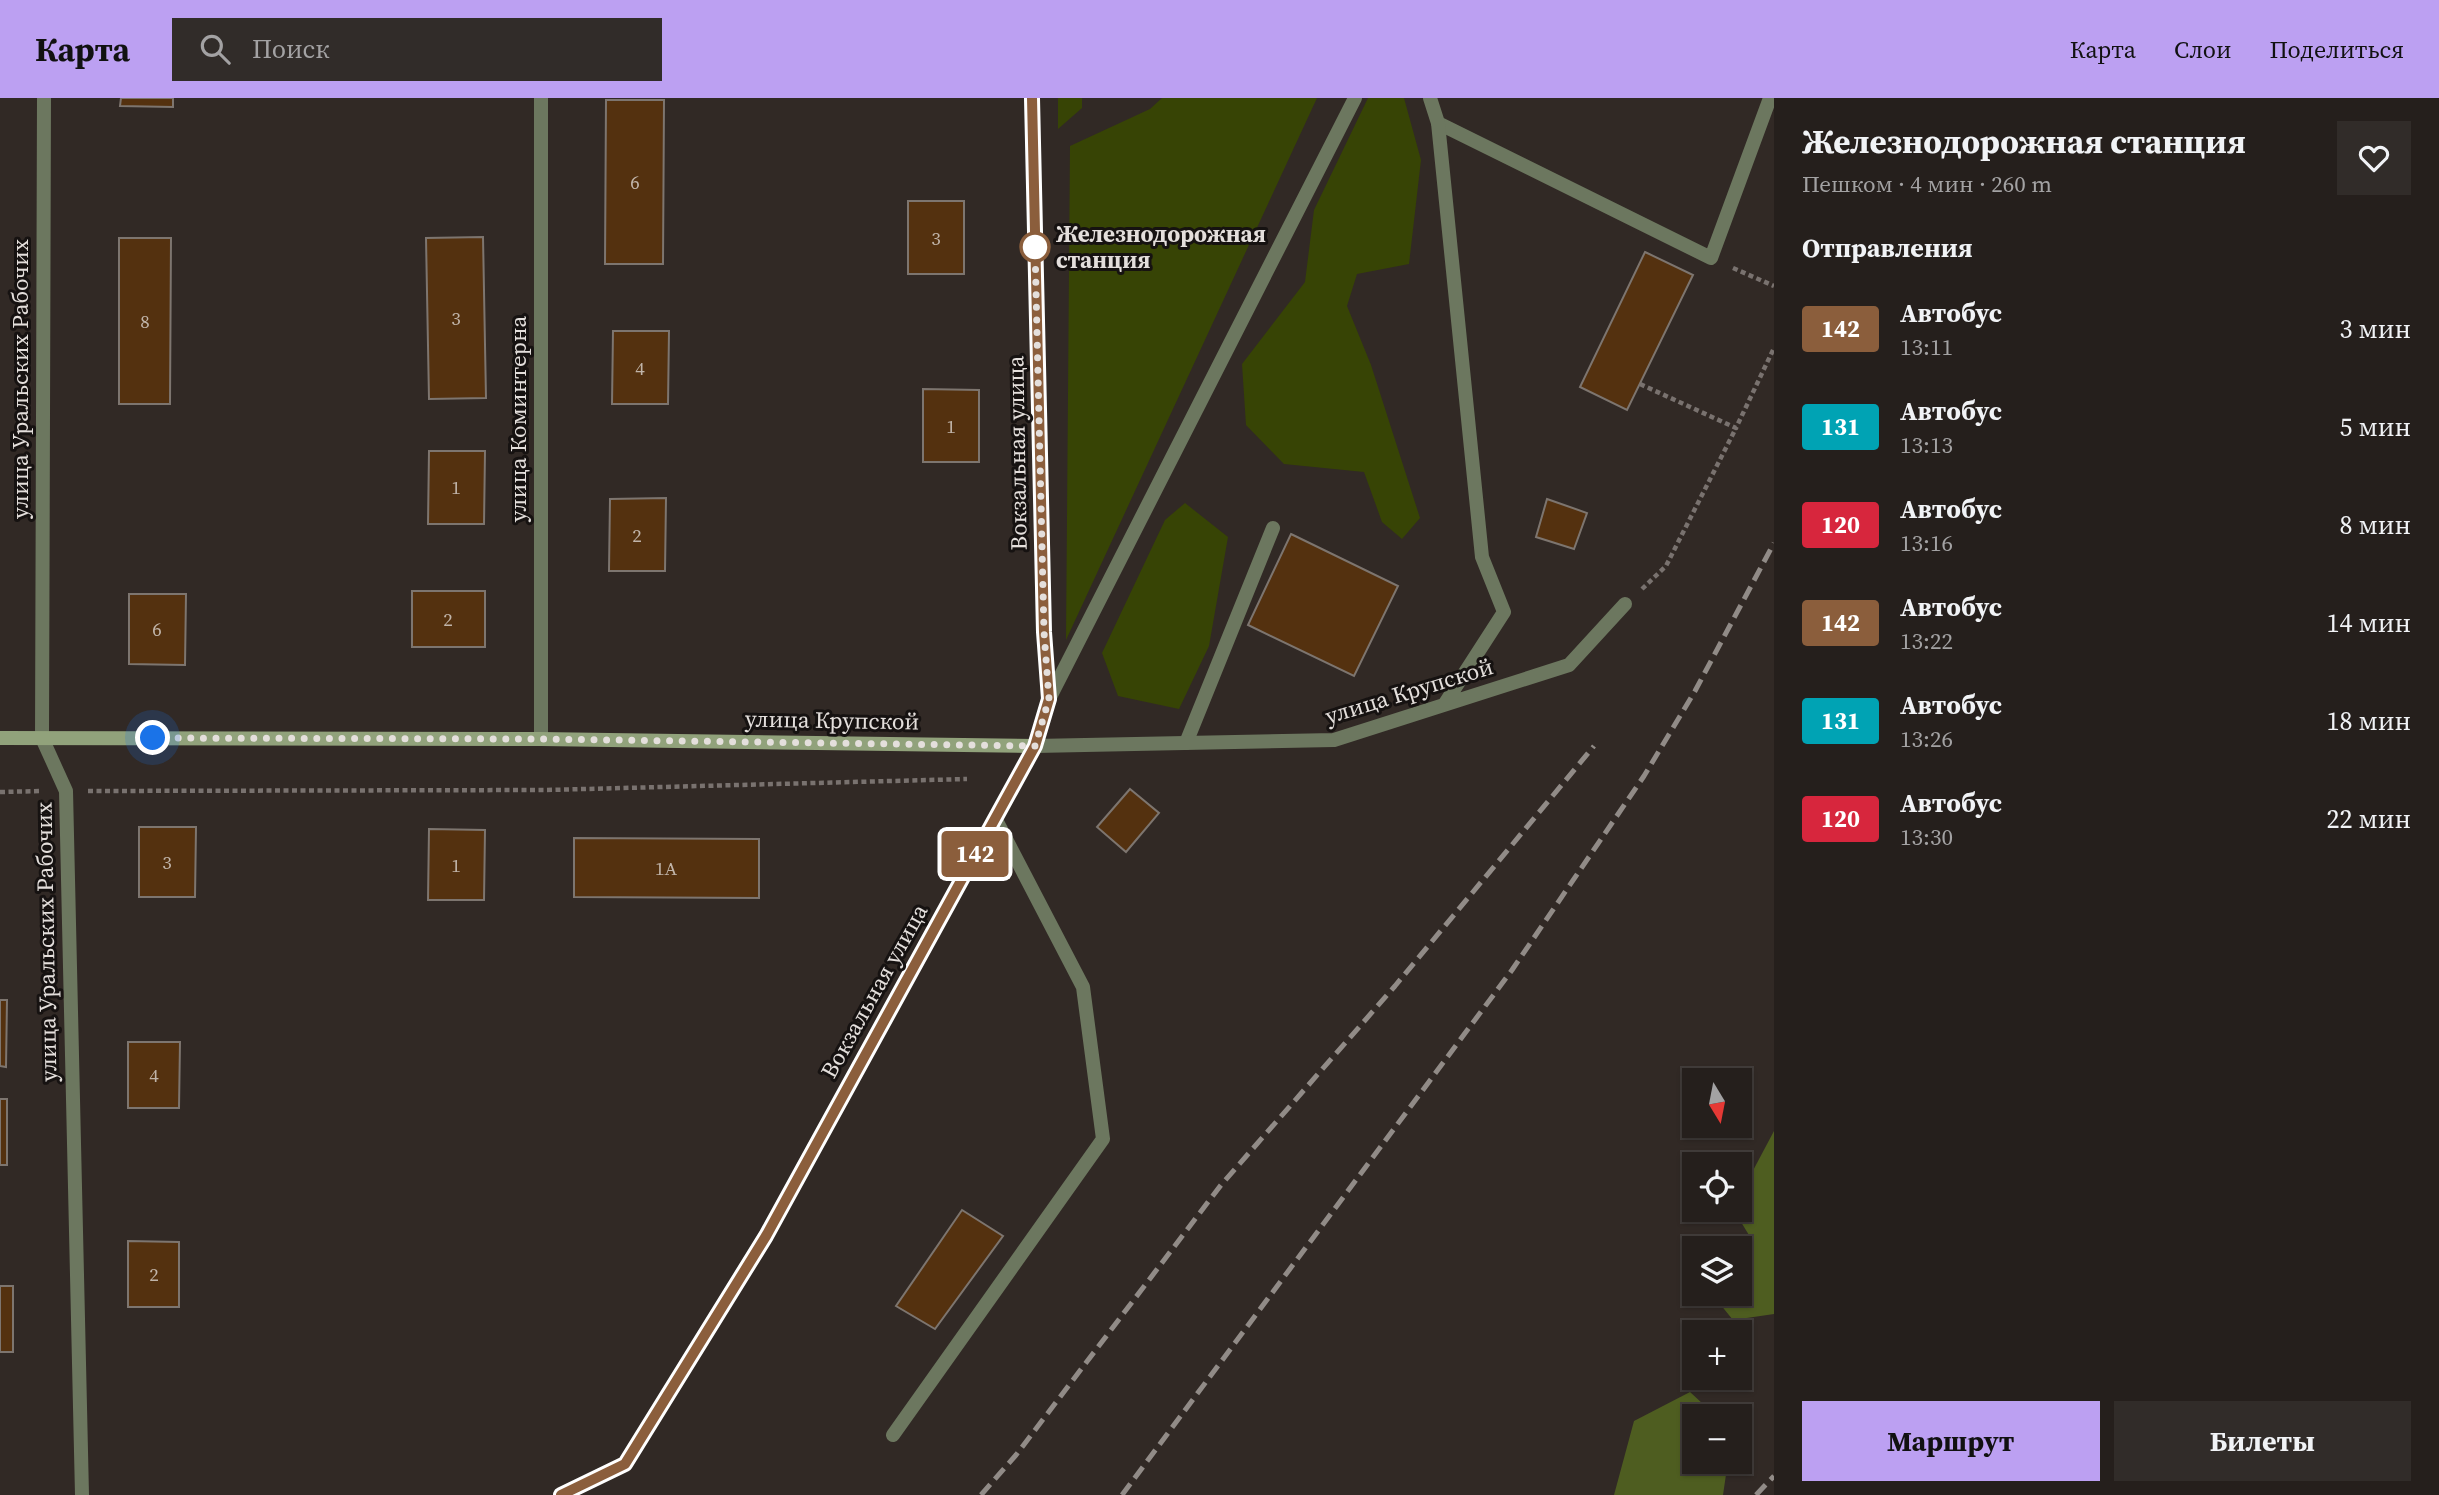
<!DOCTYPE html>
<html lang="ru">
<meta charset="utf-8">
<style>
:root{--surface:#251f1c;--page:#312c29;--text:#f1f3f6;--muted:#a3a2a3;--line:#423d3b;--accent:#bca0f2}
body{margin:0;font-family:"Source Serif 4",serif;background:var(--page);color:var(--text);height:100vh;display:flex;flex-direction:column;font-size:26px;white-space:nowrap}
*{box-sizing:border-box;margin:0}
p{font-size:23px;color:var(--muted)}
.icon{flex:none;width:38px;height:38px;fill:none;stroke:currentColor;stroke-width:2;stroke-linecap:round;stroke-linejoin:round}
.map{position:relative;flex:1;overflow:hidden}
.side{display:flex;flex-direction:column;background:var(--surface);width:665px}
.side>*{flex:none}
.badge{padding:0 14px;border-radius:5px;font-size:24px;line-height:46px}
.needle{width:46px;rotate:170deg}
.controls{position:absolute;left:1682px;top:970px;display:grid;gap:14px}
.controls a{display:grid;place-items:center;width:70px;height:70px;border-radius:0px;background:var(--surface);box-shadow:0 2px 5px #0004,0 0 0 2px var(--line);font-size:35px}
.you{position:absolute;width:35px;height:35px;margin:-18px;border:5px solid #fff;border-radius:50%;background:#1a73e8;box-shadow:0 0 0 10px #1a73e833}
.map>.badge{position:absolute;translate:-50% -50%;box-shadow:0 0 0 4px #fff}
h2{padding:0 28px;font-size:26px;line-height:63px}
.round{display:grid;place-items:center;flex:none;width:74px;height:74px;border-radius:0px;background:var(--page)}
.overview{display:flex;align-items:center;justify-content:space-between;height:119px;padding:0 28px}
h1{font-size:33px;font-weight:700;line-height:52px}
.button{display:flex;gap:14px;margin-top:auto;padding:14px 28px}
.button a{flex:1;height:80px;border-radius:0px;background:var(--accent);color:#111;font-size:28px;font-weight:700;line-height:80px;text-align:center}
.button a+a{background:var(--page);color:var(--text)}
ul{padding:0;list-style:none}
li{display:flex;align-items:center;gap:21px;height:98px;padding:0 28px}
li div{flex:1}
li b{display:block;font-size:26px}
li em{font-style:normal}
li .badge{min-width:77px;font-weight:700;text-align:center}
header{display:flex;align-items:center;gap:42px;box-sizing:border-box;height:98px;padding:0 35px;background:var(--accent);color:#111}
header strong{font-size:33px}
nav{display:flex;gap:38px;margin-inline-start:auto;font-size:24px}
.search{width:490px;height:63px;background:var(--page);display:flex;align-items:center;gap:18px;box-sizing:border-box;padding:0 24px;border-radius:0px;color:var(--muted);font-size:26px}
main{display:flex;flex:1;min-height:0}
.map>svg:first-child{display:block}
.green{fill:#374405}
.forest{fill:#4e5d20}
.building{fill:#54310f;stroke:#7d756f;stroke-width:2}
.lines{fill:none;stroke-linecap:round;stroke-linejoin:round}
.path{stroke:#79726f;stroke-width:4.5;stroke-dasharray:5 3.5;stroke-linecap:butt}
.service{stroke:#6c775f;stroke-width:14}
.minor{stroke:#6c775f;stroke-width:14}
.secondary{stroke:#91a27b;stroke-width:14}
.rail{stroke:#918b87;stroke-width:5;stroke-dasharray:14 7;stroke-linecap:butt}
.line-casing{stroke:#fff;stroke-width:16}
.line{stroke:#8b5e3c;stroke-width:10}
.walk{stroke:#e4dfdc;stroke-width:7;stroke-dasharray:0 12.6}
.stop-dot{fill:#fff;stroke:#8b5e3c;stroke-width:3.5}
.labels{text-anchor:middle;dominant-baseline:central;stroke-width:6;stroke-linejoin:round;paint-order:stroke}
.number-label{font-size:19px;fill:#c0b4a9}
.stop-label{font-size:23px;font-weight:bold;fill:#e4dfdc;stroke:#161211;text-anchor:start}
.street-label{font-size:23px;fill:#e4dfdc;stroke:#161211}
</style>
<header>
<strong>Карта</strong>
<div class="search"><svg class="icon" aria-label="search" viewBox="0 0 24 24"><circle cx="10" cy="10" r="6"/><path d="M15 15l6 6"/></svg>Поиск</div>
<nav><a>Карта</a><a>Слои</a><a>Поделиться</a></nav>
</header>
<main>
<div class="map">
<svg width="1774" height="1397" viewBox="0 0 1774 1397">
<rect width="100%" height="100%" fill="#312925"/>
<path class="green" d="M1058,0H1082V10L1058,31Z
M1162,0H1317L1066,542L1070,48L1150,11Z
M1368,0H1404L1421,62L1409,166L1357,176L1347,208L1371,267L1420,420L1402,441L1382,424L1364,374L1284,366L1246,327L1242,266L1305,184L1314,112Z
M1185,405L1228,439L1209,548L1179,611L1118,598L1102,555L1165,422Z"/>
<path class="forest" d="M1774,1033V1216L1733,1222L1711,1195H1740V1156L1752,1142L1733,1111H1740V1097Z
M1690,1294L1716,1318H1694V1363H1728L1723,1397H1614L1634,1323Z"/>
<path class="building" d="M121,0H173V9L120,8Z
M606,2H664L663,166H605Z
M908,103H964V176H908Z
M483,139L486,300L429,301L426,140Z
M119,140H171L170,306H119Z
M1645,154L1693,177L1627,312L1580,289Z
M613,233H669L668,306H612Z
M923,291L979,292V364H923Z
M429,353H485L484,426H428Z
M666,400L665,473H609L610,401Z
M1547,401L1587,415L1574,451L1536,439Z
M1291,436L1398,488L1354,578L1248,527Z
M412,493H485V549H412Z
M129,496H186L185,567L129,566Z
M1130,691L1159,715L1126,754L1097,729Z
M139,729H196L195,799H139Z
M429,731L485,732L484,802H428Z
M574,740L759,741V800L574,799Z
M0,902H7L6,969L0,968Z
M128,944H180L179,1010H128Z
M0,1001H7V1067H0Z
M962,1112L1003,1138L935,1231L896,1208Z
M128,1143L179,1144V1209H128Z
M0,1188H13V1254H0Z"/>
<g class="lines">
<path class="path" d="M1733,170L1774,188
M1640,286L1736,330L1774,250
M1642,491L1666,468L1736,330
M88,693L547,692L967,681
M0,694L41,693"/>
<path class="service" d="M1438,25L1711,160L1770,0
M1049,601L1355,0
M1186,645L1273,430
M893,1337L1103,1041L1083,889L995,720"/>
<path class="minor" d="M44,0L42,640L66,693L82,1397
M1430,0L1438,25L1482,459L1504,514L1444,607
M541,641V0
M561,1397L625,1366L766,1137L1035,648L1334,642L1569,567L1625,506"/>
<path class="secondary" d="M0,640L541,641L1035,648L1049,601L1044,534L1032,0"/>
<path class="rail" d="M981,1397L1016,1357L1221,1087L1395,888L1594,648
M1122,1397L1512,872L1644,678L1695,593L1774,445
M1756,1397L1774,1378"/>
</g>
<g class="lines">
<g class="line-casing">
<path id="line" d="M561,1397L625,1366L766,1138L1035,648L1049,601L1044,534L1032,0"/>
</g>
<use href="#line" class="line"/>
<path class="walk" d="M153,640L541,641L1035,648L1049,601L1044,534L1035,149"/>
</g>
<circle class="stop-dot" cx="1035" cy="149" r="14"/>
<g class="labels">
<g class="number-label">
<text x="635" y="84">6</text>
<text x="936" y="140">3</text>
<text x="456" y="220">3</text>
<text x="145" y="223">8</text>
<text x="640" y="270">4</text>
<text x="951" y="328">1</text>
<text x="456" y="389">1</text>
<text x="637" y="437">2</text>
<text x="448" y="521">2</text>
<text x="157" y="531">6</text>
<text x="167" y="764">3</text>
<text x="456" y="767">1</text>
<text x="666" y="770">1А</text>
<text x="154" y="977">4</text>
<text x="154" y="1176">2</text>
</g>
<g class="stop-label">
<text x="1056" y="136">Железнодорожная<tspan x="1056" dy="26">станция</tspan></text>
</g>
<g class="street-label">
<text transform="translate(20 281) rotate(-90)">улица Уральских Рабочих</text>
<text transform="translate(518 321) rotate(-90)">улица Коминтерна</text>
<text transform="translate(1017 355) rotate(-91)">Вокзальная улица</text>
<text transform="translate(1409 593) rotate(-17)">улица Крупской</text>
<text transform="translate(832 622) rotate(1)">улица Крупской</text>
<text transform="translate(46 844) rotate(-91)">улица Уральских Рабочих</text>
<text transform="translate(874 893) rotate(-61)">Вокзальная улица</text>
</g>
</g>
</svg>
<div class="controls">
<a><svg class="needle" viewBox="-14 -14 28 28"><path d="M0-13l5 13h-10z" fill="#e53935"/><path d="M0 13l5-13h-10z" fill="#a3a2a3"/></svg></a>
<a><svg class="icon" aria-label="locate" viewBox="0 0 24 24"><circle cx="12" cy="12" r="6"/><path d="M12 2v4M12 18v4M2 12h4M18 12h4"/></svg></a>
<a><svg class="icon" aria-label="layers" viewBox="0 0 24 24"><path d="M12 4l9 5-9 5-9-5zM3 14l9 5 9-5"/></svg></a>
<a>+</a>
<a>−</a>
</div>
<div class="you" style="left:153px;top:640px"></div>
<b class="badge" style="left:975px;top:756px;background:#8b5e3c;color:#fff">142</b>
</div>
<section class="side">
<div class="overview"><div><h1>Железнодорожная станция</h1><p>Пешком · 4 мин · 260 m</p></div><a class="round"><svg class="icon" aria-label="heart" viewBox="0 0 24 24"><path d="M12 20l-8-8c-3-5 5-10 8-4 3-6 11-1 8 4z"/></svg></a></div>
<h2>Отправления</h2>
<ul>
<li><span class="badge" style="background:#8b5e3c;color:#fff">142</span><div><b>Автобус</b><p>13:11</p></div><em>3 мин</em></li>
<li><span class="badge" style="background:#00a3b4;color:#fff">131</span><div><b>Автобус</b><p>13:13</p></div><em>5 мин</em></li>
<li><span class="badge" style="background:#d7263d;color:#fff">120</span><div><b>Автобус</b><p>13:16</p></div><em>8 мин</em></li>
<li><span class="badge" style="background:#8b5e3c;color:#fff">142</span><div><b>Автобус</b><p>13:22</p></div><em>14 мин</em></li>
<li><span class="badge" style="background:#00a3b4;color:#fff">131</span><div><b>Автобус</b><p>13:26</p></div><em>18 мин</em></li>
<li><span class="badge" style="background:#d7263d;color:#fff">120</span><div><b>Автобус</b><p>13:30</p></div><em>22 мин</em></li>
</ul>
<div class="button"><a>Маршрут</a><a>Билеты</a></div>
</section>
</main>
